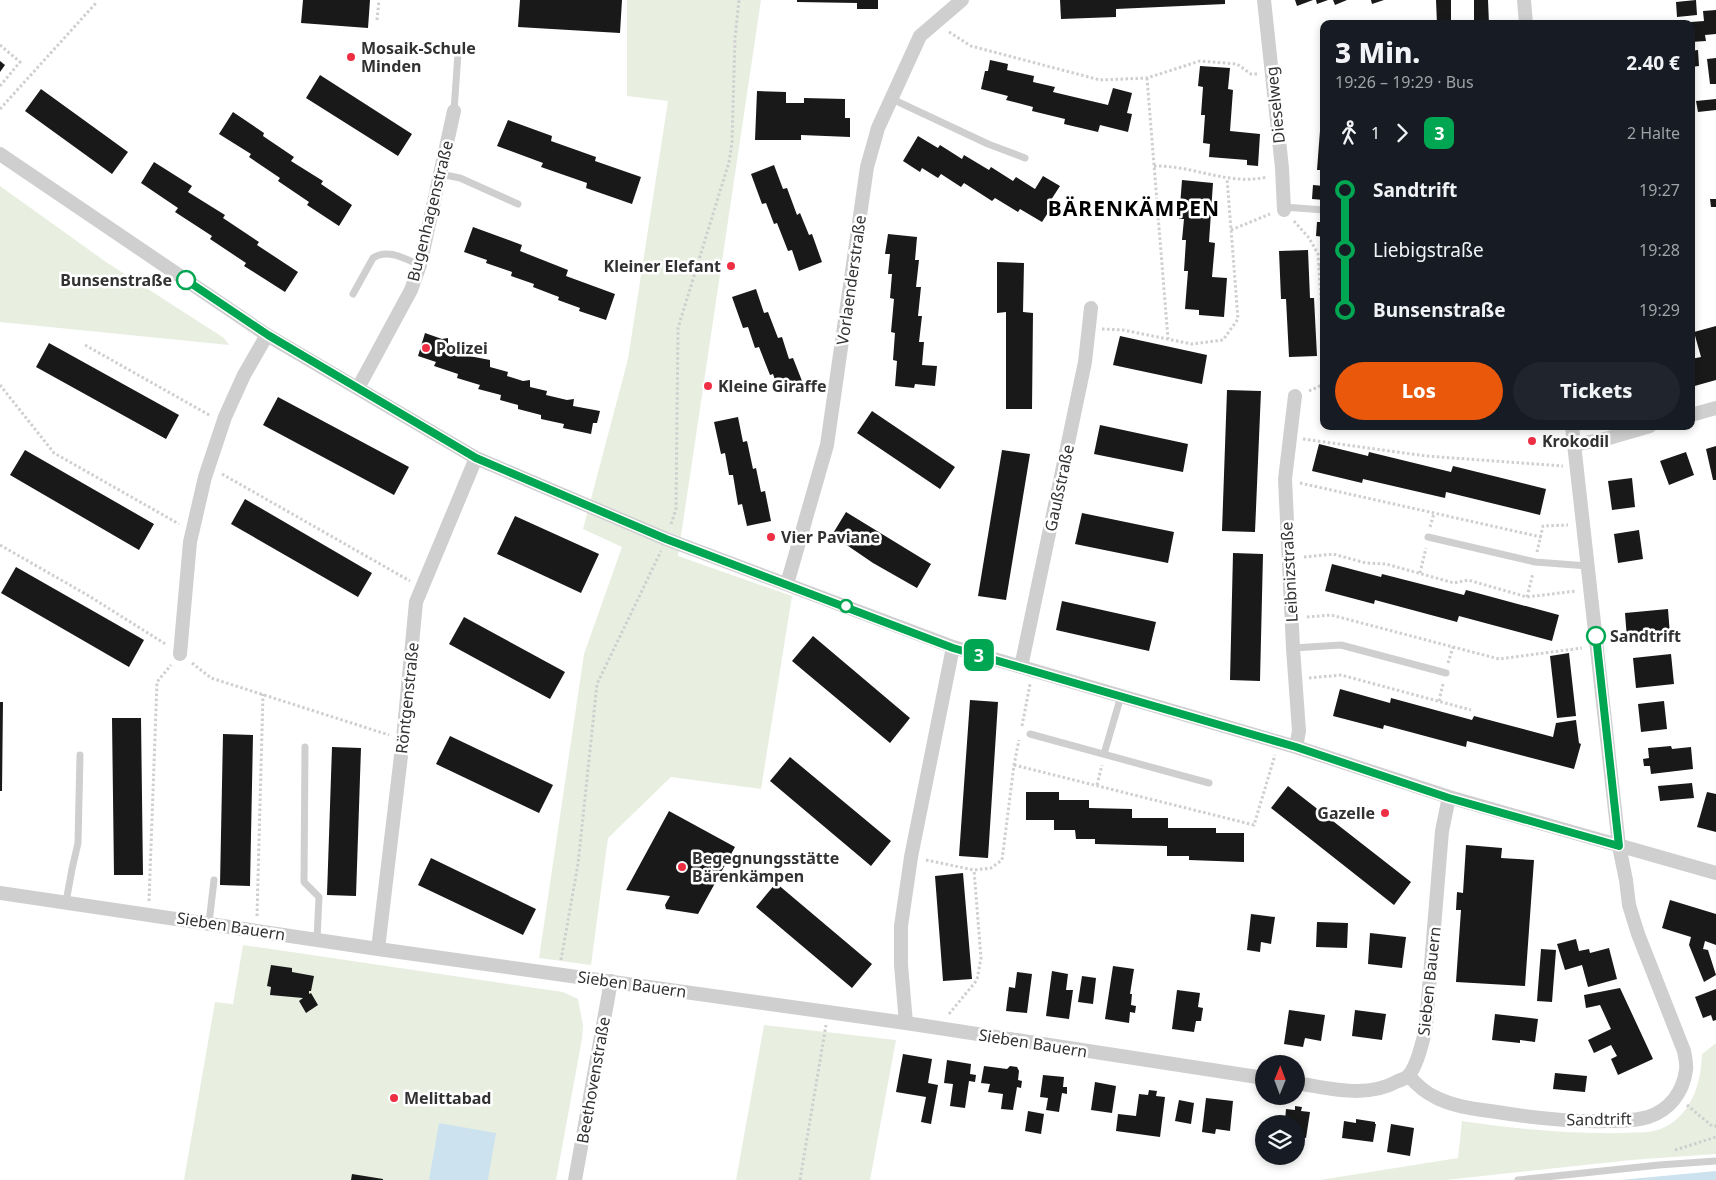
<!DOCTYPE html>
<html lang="de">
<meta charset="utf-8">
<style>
:root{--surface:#171b24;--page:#20242c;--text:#f1f3f6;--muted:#9ea1a6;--accent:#ea580c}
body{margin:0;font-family:"Noto Sans",sans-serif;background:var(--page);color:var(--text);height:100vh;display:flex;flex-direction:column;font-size:19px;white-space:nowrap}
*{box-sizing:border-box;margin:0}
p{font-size:16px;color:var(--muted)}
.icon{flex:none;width:28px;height:28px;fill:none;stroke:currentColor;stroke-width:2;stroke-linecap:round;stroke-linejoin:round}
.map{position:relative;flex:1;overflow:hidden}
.sheet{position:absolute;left:1320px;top:20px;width:375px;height:410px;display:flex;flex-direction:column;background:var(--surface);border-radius:10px;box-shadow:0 2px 8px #0003}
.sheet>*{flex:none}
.badge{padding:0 10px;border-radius:8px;font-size:18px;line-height:32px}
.needle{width:32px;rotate:1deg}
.fabs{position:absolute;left:1255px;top:1055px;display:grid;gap:10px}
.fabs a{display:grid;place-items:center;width:50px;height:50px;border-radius:50%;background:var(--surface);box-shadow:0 2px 8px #0003;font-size:25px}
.map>.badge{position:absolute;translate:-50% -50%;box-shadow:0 0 0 2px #fff}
.legs{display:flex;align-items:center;gap:8px;height:55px;padding:0 15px;font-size:16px}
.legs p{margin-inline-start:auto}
.headline{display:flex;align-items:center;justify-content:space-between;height:85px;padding:0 15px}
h1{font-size:28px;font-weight:800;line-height:38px}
.button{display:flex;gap:10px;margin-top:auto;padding:10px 15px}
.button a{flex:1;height:58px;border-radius:30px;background:var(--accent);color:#fff;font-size:20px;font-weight:800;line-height:58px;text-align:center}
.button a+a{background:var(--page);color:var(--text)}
ul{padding:0 15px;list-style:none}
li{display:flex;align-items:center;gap:18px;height:60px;font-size:19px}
li i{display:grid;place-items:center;width:8px;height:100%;margin:0 6px;background:currentColor}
li i::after{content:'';width:12px;height:12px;margin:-6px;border:4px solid;border-radius:50%;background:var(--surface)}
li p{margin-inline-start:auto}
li:first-child i{background:linear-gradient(#0000 50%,currentColor 0)}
li:last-child i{background:linear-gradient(currentColor 50%,#0000 0)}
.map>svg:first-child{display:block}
.green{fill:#e8efe0}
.water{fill:#cce2ef}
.building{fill:#191919}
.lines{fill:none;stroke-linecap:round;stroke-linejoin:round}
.path{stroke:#cfcfcf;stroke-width:3;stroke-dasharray:2.5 2.5;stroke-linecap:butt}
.service{stroke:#cfcfcf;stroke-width:7}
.minor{stroke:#cfcfcf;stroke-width:14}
.line-1-casing{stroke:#fff;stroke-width:11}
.line-1{stroke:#00a651;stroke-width:8}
.poi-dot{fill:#ee2e43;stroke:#fff;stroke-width:2}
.stop-1-dot{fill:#fff;stroke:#00a651;stroke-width:2.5}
.labels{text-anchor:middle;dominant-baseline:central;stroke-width:5;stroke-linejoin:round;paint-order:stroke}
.poi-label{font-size:16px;font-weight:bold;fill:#323232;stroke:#fff;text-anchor:start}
.street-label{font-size:16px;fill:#323232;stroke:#fff}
.stop-label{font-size:16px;font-weight:bold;fill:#323232;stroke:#fff;text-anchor:end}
.district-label{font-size:21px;font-weight:bold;letter-spacing:1px;fill:#000;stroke:#fff}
</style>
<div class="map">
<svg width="1716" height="1180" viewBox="0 0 1716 1180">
<rect width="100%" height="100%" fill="#fff"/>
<path class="green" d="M627,0H761L678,556L792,596L761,789L671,777L608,838L591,965L539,958L584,654L622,547L583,529L628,359L668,101L627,96Z
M0,186L106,262L224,338L229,345L0,322Z
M243,945L563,992L578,999L583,1025L582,1039L556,1180H184L215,1002L233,1004Z
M764,1025L896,1040L870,1180H736Z
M1716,1043V1154L1631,1160L1446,1180H1320L1458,1158L1462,1121C1515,1129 1568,1134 1622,1133C1636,1132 1654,1134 1667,1126C1693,1111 1701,1082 1702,1054Z"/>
<path class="water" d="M439,1123L496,1133L488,1180H429Z
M1716,1171V1180H1620Z"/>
<path class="building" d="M303,0H370L368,28L301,23Z
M520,0H622L620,33L518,27Z
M797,0H878V9H857V3L797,2Z
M1060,0H1225V4L1116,9V17L1061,19Z
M1295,0H1313L1297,6Z
M1316,0H1328L1317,4Z
M1333,0H1347L1335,5Z
M1371,0H1384L1372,4Z
M1436,0H1451V24H1437Z
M1474,0H1488L1489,24H1474Z
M1696,0L1697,15L1677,17L1676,2Z
M1716,10V34L1705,35L1706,41L1691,42V22L1704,21L1703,11Z
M1698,50L1699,66L1691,67V51Z
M1716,58V84H1710L1707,59Z
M990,60L1008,64L1007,70L1034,76L1033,82L1055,87L1053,92L1108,105L1113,88L1132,93L1127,113L1132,114L1128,132L1100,125L1098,132L1064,124L1065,119L1032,111L1033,107L1006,100L1008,96L981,89L985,71H988Z
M0,61L5,65L0,72Z
M1200,66L1230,68L1228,89L1233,90L1230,131L1260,134L1258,166L1247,165V160L1209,157L1210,144L1203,143L1205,115H1201L1203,87L1198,86Z
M320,75L412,134L398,156L306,98Z
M41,89L128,152L112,174L25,111Z
M757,91L786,92V103H804V98L845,99V118H850V137L801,135V140H755Z
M1716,99V110L1698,112L1696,101Z
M233,112L264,133L263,136L294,157L291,161L323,181L321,184L352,205L339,226L307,205L309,202L278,181L280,178L249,157L251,154L219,134Z
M508,120L552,136L551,141L596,157L595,161L641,177L632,204L586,188L587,183L541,167L543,163L497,146Z
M1320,131L1324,132V170H1317Z
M918,136L938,148L940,145L962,159L964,155L989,170L991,167L1013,181L1016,177L1035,189L1043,176L1060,186L1049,203L1053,205L1042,222L1020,209L1018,212L995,198L992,201L964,183L961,187L941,174L938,178L922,168L920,172L903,161Z
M154,162L192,186L188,192L225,215L223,218L259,242L257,245L298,272L285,292L244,266L246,263L210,239L212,236L175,212L178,208L141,183Z
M774,165L783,189L787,188L797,215L800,213L809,235L812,234L822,262L799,271L792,250L788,251L777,223L774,224L766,203L762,204L751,174Z
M1182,180L1213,183L1209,242L1215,243L1212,277L1227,278L1224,317L1199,315V310L1185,309L1188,271H1184L1186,240H1182L1184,219H1179Z
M1313,185L1324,186V200L1312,199Z
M1710,199H1716V207H1711Z
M1317,222H1324V237L1316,236Z
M473,227L522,245L520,251L568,270L566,276L615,294L606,320L579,311L580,308L558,300L559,297L533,287L534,284L511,276L512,272L486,263L487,260L464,252Z
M888,234L917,237L915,260H919L916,287H921L918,316H922L919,342H924L922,365L937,366L935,386L915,384L914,388L895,386L897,361L893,360L895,333L891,332L894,299L890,298L892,274H888L890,254H885Z
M1308,250L1310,298H1314L1317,356L1289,357L1286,299H1281L1279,251Z
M997,262L1024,263L1023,312L1033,313L1032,409H1006V312L997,313Z
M756,289L764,313L768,312L778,338L782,337L789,359L793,358L804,386L780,394L773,374L770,375L759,347L755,348L748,327L743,328L732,297Z
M1716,326V380L1691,387V359L1701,357L1694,332Z
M425,333L442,339L448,338V345L465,351L464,355L490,360V367L508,372L507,376L523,381L530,380V387L547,391L546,395L567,400L574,399L573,406L600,411L597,423H593L591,434L563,428L564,424L541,419V415L518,409V405L500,400L501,395L478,389L480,385L457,378L458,374L434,366L436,362L418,356Z
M1120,336L1207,355L1202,384L1113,365Z
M49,343L179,415L166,439L36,367Z
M1227,390L1261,391L1255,532L1222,531Z
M278,397L409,467L394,495L263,425Z
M872,411L955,467L940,489L857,433Z
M738,417L743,442L747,441L753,469L756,468L761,492L765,491L771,521L747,526L742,504L738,505L733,475H729L725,453L721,454L714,422Z
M1100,425L1188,444L1183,472L1094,454Z
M1319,444L1368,456L1369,452L1451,472L1453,466L1546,489L1540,515L1446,492L1445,498L1363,479L1362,483L1312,471Z
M1716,446V480H1713L1706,449Z
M25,450L154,524L139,550L10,475Z
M1002,450L1030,454L1006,600L978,596Z
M1686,452L1694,475L1669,485L1660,461Z
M1632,478L1635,507L1612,510L1608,481Z
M245,499L372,573L358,597L231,524Z
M846,512L931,564L917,588L873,563L832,535Z
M1082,513L1174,532L1168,563L1075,544Z
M515,516L599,554L581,593L497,554Z
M1639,530L1643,559L1618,563L1614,534Z
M1233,553L1263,554L1260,681L1230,680Z
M1332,564L1381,577L1382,574L1464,595L1466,590L1559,615L1552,641L1459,616L1457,622L1375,600L1374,604L1325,591Z
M16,567L144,640L129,667L1,593Z
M1062,601L1156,622L1149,651L1056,630Z
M1668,609L1670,635L1627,639L1625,613Z
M464,617L565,672L550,699L449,644Z
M813,636L910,718L890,743L792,661Z
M1569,653L1576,716L1557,718L1550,656Z
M1671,654L1674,684L1636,688L1633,658Z
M1340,689L1390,703L1391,698L1472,720L1474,716L1553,737L1556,723L1576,720L1579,743L1581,744L1574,769L1467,741L1466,747L1384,725L1383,729L1333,716Z
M970,700L998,702L988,858L959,856Z
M1664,701L1667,729L1641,732L1638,704Z
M0,702H3L2,791H0Z
M112,718H141L143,875H114Z
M223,734L253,735L250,886L220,885Z
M450,736L553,785L539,813L436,764Z
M1671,746L1672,749L1691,747L1693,769L1651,774L1650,766H1644L1643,759L1649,758L1648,748Z
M332,747L361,748L356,896L327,895Z
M790,757L891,841L871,866L770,781Z
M1692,783L1694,798L1660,801L1658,786Z
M1288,786L1411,882L1394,905L1271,808Z
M1026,792H1059V800H1089V808L1132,809V818H1168V828H1216V833H1244V862L1189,860V856H1167V846L1095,844V839H1076L1075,830H1054V820H1026Z
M1707,792L1716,794V832L1697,827Z
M669,811L735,847L698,914L666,909L665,905L670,896L626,890Z
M1466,845L1502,848L1501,858L1534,860L1525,986L1456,982L1461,910H1456L1457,892L1463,893Z
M431,858L536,909L523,935L418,885Z
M963,873L972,979L943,981L935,876Z
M776,883L872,964L852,988L756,907Z
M1670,900L1716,914V945L1705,941L1703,949L1708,950L1716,975L1704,982L1689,945L1691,937L1662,928Z
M1251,914L1275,917L1271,944L1261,942L1260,952L1247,950Z
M1317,922L1348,923L1347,948L1316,947Z
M1370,933L1406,937L1402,968L1368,964Z
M1576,939L1579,951L1589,949L1590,953L1609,948L1617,979L1588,987L1582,965L1565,970L1557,944Z
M1541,949L1556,950L1552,1002L1537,1001Z
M271,965L292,968V972L314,976L311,991H309V994L311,993L318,1005L306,1013L299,1001L303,998L270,995L271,987L267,986Z
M1113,966L1134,969L1130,994H1132L1131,1005L1136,1006L1135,1013L1130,1012L1129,1023L1105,1019Z
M1052,971L1068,974L1066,990H1073L1069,1019L1046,1016Z
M1017,972L1032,974L1027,1013L1006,1011L1009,987L1015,988Z
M1082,976L1096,978L1093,1004L1078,1002Z
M1620,988L1653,1059L1618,1075L1611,1059L1617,1056L1611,1045L1594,1053L1588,1040L1611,1029L1600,1005L1586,1008L1584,995Z
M1716,989V1020L1713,1021L1711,1015L1703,1018L1695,997Z
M1177,990L1200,993L1198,1007L1203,1008L1201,1021H1196L1194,1032L1172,1029Z
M1289,1010L1325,1015L1321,1041L1305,1038L1303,1047L1284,1044Z
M1355,1010L1386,1014L1382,1040L1352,1036Z
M1495,1014L1538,1019L1535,1042L1520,1040V1043L1492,1040Z
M903,1054L932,1059L928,1083L938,1085L931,1124L921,1122L926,1097L896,1092Z
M947,1060L971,1064L970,1074L976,1075L975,1082L969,1081L965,1108L950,1106L953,1084L944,1083Z
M984,1066L1007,1069L1010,1066L1017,1067L1019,1071L1018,1080L1022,1081L1021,1088L1017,1087L1013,1110L1001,1109L1003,1094L988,1092L990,1084L981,1083Z
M1555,1073L1587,1076L1585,1092L1553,1089Z
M1043,1075L1064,1077L1063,1087H1067V1094L1062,1093L1059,1112L1046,1110L1048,1098L1040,1097Z
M1095,1082L1116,1086L1112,1113L1091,1110Z
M1149,1090L1157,1091L1156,1096L1165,1097L1160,1137L1116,1131L1118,1114L1136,1116L1139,1094L1148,1095Z
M1206,1098L1233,1101L1230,1131L1216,1129L1215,1134L1202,1132Z
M1179,1100L1194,1103L1191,1124L1175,1121Z
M1295,1106L1302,1107L1301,1111L1310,1112L1306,1138L1296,1137V1124H1267L1268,1119L1285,1121L1286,1109L1295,1110Z
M1028,1111L1044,1114L1041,1134L1025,1131Z
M1356,1119L1375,1122V1124H1376L1373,1142L1342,1138L1344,1121L1356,1123Z
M1391,1124L1414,1128L1410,1156L1387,1152Z
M352,1174L383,1179V1180H351Z"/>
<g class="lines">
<path class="path" d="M377,20L379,0
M949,32L971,46L1100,80L1147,78L1200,61L1237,64L1251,74H1258
M0,45L20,62L0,86
M1147,78L1168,339
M0,109L96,3
M1154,166C1192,165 1229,186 1267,177
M1294,221L1309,238L1318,254L1324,342
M1231,230L1270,214
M1319,266L1324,265
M1102,329L1123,330L1192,344L1223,340L1238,319L1227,178
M85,345L211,416
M0,385L54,453L179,524
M1309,391L1324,384
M1303,439L1426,456L1563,466
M222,474L410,581
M1300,483L1541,537
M671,524L676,509L678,328L729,162L732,142L735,38L739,0
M1430,527L1434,513
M0,545L89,596L167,645
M1537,552L1543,526L1568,525
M1304,557L1333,554L1366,563L1386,564L1454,583L1468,580L1527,597L1576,591
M1420,573L1426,548
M1527,597L1533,573
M1307,617L1331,615L1499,659L1582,648
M192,663L211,678L389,735
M1448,663L1453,647
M1309,678L1341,675L1471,710
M1439,701L1443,684
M1022,726L1030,684
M1014,765L1254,825L1275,755
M1097,785L1102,765
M926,860L974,870L991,868L1002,860L1014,765L1019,740
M149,901L157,682L171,665
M257,916L263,694
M561,960L578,864L597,684L661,551
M949,1014L977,980L981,958L974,870
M1687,1105L1712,1126H1716
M1675,1150L1716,1137
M800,1180L826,1025"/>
<path class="service" d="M382,48L458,53L454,111
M892,99L988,144L1025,158
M440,174L460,178L518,204
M1284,207L1324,210
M353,294L373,258C388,248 405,259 420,265
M1428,537L1535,562L1588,566
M1293,648L1341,645L1446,673
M1030,734L1209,783
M305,747L304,882L319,897L317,939
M1104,754L1121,696
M66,902L72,869L78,843L80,755
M209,923L214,880
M1518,1180L1659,1165L1716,1161"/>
<path class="minor" d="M1264,0L1282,168L1284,210
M1524,0L1526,24
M0,154L267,335L476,458L666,539L953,647L1296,747L1449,797L1716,873
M358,388L411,290L420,265L454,111
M1295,396L1285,479L1293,648L1299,731L1296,747
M1691,415L1716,408
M1574,445L1609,438L1650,426
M787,584L827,445L867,167L878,128L920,36L962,0
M180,654L190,542L205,477L225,417L244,375L267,335
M1021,667L1085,362L1091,308
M0,893L378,949L906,1023L1264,1078
M378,949L403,739L416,602L476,458
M906,1023L901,965V926L911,857L953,647
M1409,1076C1416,1084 1424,1092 1435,1097C1454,1107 1476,1109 1497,1112C1534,1118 1570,1122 1607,1121C1620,1121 1635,1121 1648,1117C1670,1110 1683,1092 1686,1070C1687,1064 1685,1057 1684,1051L1638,934L1629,905L1626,880L1619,846L1572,426
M1296,1083C1330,1088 1366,1099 1398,1081C1401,1080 1406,1078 1408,1076C1417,1067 1424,1038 1426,1025L1442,831L1449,797
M575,1180L611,981"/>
</g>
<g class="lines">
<g class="line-1-casing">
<path id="line-1" d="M186,280L268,335L476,458L666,539L953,648L1296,747L1449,798L1619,846L1596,636"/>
</g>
<use href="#line-1" class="line-1"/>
</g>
<g class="poi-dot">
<circle cx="351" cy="57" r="5"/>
<circle cx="731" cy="266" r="5"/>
<circle cx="426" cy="348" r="5"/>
<circle cx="708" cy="386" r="5"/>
<circle cx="1532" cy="441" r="5"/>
<circle cx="771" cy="537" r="5"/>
<circle cx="1385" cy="813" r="5"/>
<circle cx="682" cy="867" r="5"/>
<circle cx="394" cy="1098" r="5"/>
</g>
<g class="stop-1-dot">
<circle cx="186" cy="280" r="9"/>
<circle cx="846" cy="606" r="6"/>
<circle cx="1596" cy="636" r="9"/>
</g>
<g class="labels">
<g class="poi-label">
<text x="361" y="48">Mosaik-Schule<tspan x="361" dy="18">Minden</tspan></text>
<text x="721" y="266" text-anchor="end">Kleiner Elefant</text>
<text x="436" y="348">Polizei</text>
<text x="718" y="386">Kleine Giraffe</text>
<text x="1542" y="441">Krokodil</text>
<text x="781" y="537">Vier Paviane</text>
<text x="1375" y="813" text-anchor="end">Gazelle</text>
<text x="692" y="858">Begegnungsstätte<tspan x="692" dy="18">Bärenkämpen</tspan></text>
<text x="404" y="1098">Melittabad</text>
</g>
<g class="street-label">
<text transform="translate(1275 105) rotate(-96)">Dieselweg</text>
<text transform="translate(430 211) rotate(-76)">Bugenhagenstraße</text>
<text transform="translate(851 280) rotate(-82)">Vorlaenderstraße</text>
<text transform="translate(1059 488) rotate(-78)">Gaußstraße</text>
<text transform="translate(1289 572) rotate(-93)">Leibnizstraße</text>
<text transform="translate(407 698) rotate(-84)">Röntgenstraße</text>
<text transform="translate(231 926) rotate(9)">Sieben Bauern</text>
<text transform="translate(1429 981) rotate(-84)">Sieben Bauern</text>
<text transform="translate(632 984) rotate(8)">Sieben Bauern</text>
<text transform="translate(1033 1043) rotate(9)">Sieben Bauern</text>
<text transform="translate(593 1080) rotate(-80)">Beethovenstraße</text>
<text transform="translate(1599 1119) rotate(-1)">Sandtrift</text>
</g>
<g class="stop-label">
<text x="172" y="280">Bunsenstraße</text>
<text x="1610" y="636" text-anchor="start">Sandtrift</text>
</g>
<g class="district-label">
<text x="1134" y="208">BÄRENKÄMPEN</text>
</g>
</g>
</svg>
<div class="fabs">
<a><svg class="needle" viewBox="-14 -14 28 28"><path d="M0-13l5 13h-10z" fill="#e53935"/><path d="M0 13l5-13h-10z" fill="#9ea1a6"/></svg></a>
<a><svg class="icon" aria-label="layers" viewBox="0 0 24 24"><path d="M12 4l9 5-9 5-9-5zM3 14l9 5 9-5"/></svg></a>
</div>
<b class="badge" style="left:979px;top:655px;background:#00a651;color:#fff">3</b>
<section class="sheet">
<div class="headline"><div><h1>3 Min.</h1><p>19:26 – 19:29 · Bus</p></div><b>2.40 €</b></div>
<div class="legs"><svg class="icon" aria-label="walk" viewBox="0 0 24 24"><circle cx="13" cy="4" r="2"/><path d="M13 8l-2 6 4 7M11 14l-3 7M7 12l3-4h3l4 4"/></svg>1<svg class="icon" aria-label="forward" viewBox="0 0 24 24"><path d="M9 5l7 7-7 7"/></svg><b class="badge" style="background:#00a651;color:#fff">3</b><p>2 Halte</p></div>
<ul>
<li><i style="color:#00a651"></i><b>Sandtrift</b><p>19:27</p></li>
<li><i style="color:#00a651"></i><span>Liebigstraße</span><p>19:28</p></li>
<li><i style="color:#00a651"></i><b>Bunsenstraße</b><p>19:29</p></li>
</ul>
<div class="button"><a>Los</a><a>Tickets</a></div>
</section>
</div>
